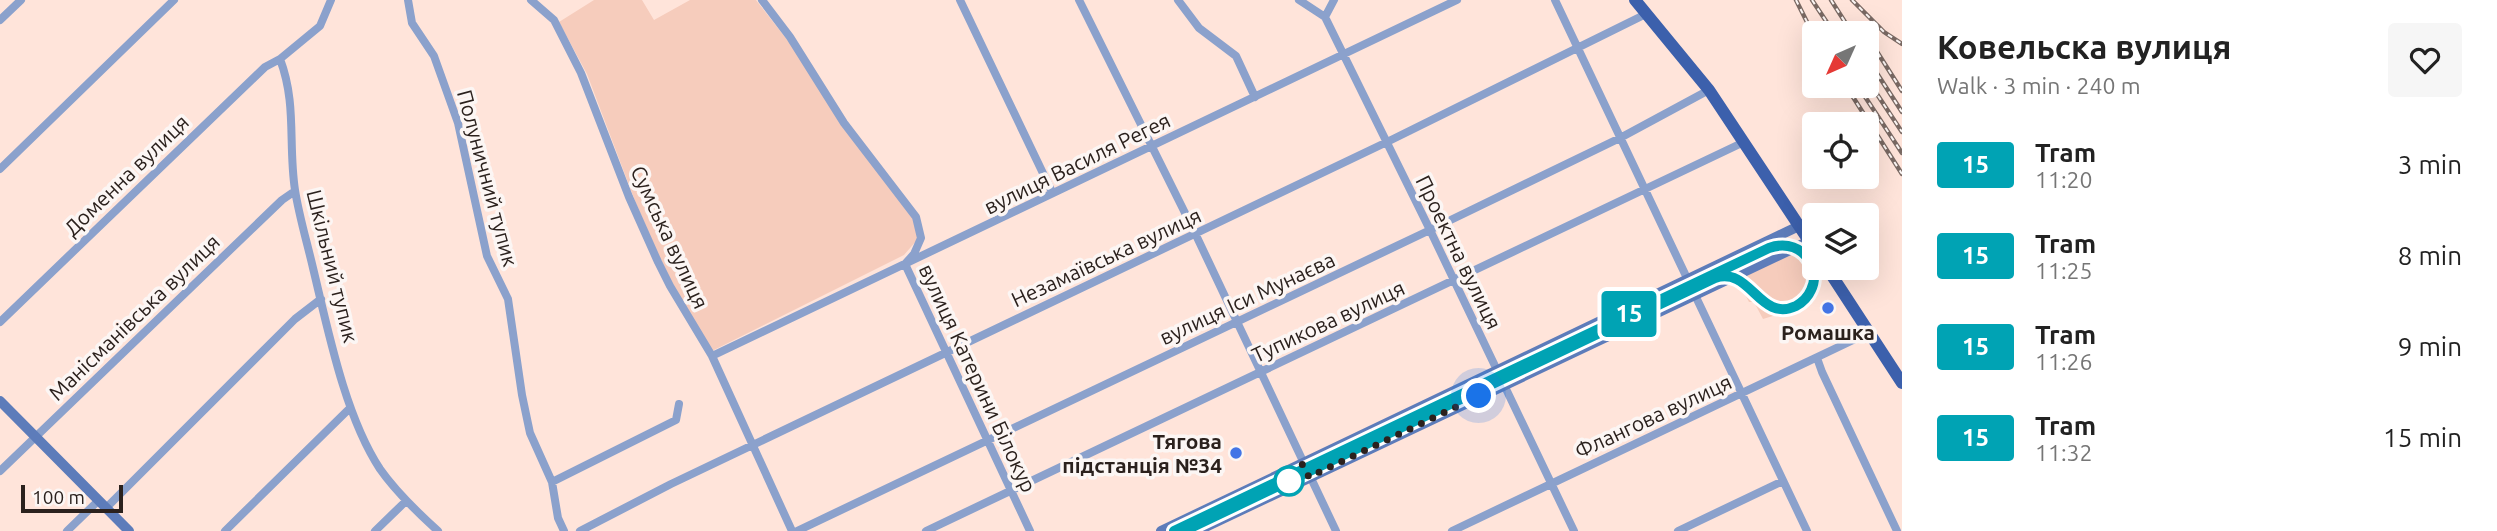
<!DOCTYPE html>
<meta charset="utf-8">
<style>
:root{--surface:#fff;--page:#f6f6f6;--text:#222;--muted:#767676}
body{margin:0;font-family:Ubuntu,sans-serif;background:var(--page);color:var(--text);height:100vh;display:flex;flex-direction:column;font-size:26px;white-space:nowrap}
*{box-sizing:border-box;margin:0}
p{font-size:23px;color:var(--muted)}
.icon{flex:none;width:38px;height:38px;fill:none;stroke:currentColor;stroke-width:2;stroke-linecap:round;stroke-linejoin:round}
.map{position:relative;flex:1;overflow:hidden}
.side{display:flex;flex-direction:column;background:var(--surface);width:595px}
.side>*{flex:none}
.badge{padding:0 14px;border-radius:5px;font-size:24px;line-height:46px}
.needle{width:46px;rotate:225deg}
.controls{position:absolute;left:1802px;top:21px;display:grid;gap:14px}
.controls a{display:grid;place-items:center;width:77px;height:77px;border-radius:7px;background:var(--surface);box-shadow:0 7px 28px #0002;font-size:35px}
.scale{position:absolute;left:21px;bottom:18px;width:102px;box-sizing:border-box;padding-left:7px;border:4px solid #2b211d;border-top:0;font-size:19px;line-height:24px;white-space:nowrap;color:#2b211d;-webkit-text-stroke:5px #fcf6f4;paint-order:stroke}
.you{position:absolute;width:35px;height:35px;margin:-18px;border:5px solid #fff;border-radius:50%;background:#1a73e8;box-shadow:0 0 0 10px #1a73e833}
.map>.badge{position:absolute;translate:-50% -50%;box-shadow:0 0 0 4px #fff}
.round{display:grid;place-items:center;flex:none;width:74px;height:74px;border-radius:7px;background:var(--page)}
.overview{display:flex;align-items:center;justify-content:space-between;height:119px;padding:0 35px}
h1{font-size:33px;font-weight:700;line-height:52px}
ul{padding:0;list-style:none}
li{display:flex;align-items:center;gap:21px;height:91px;padding:0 35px}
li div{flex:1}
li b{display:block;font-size:26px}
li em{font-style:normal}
li .badge{min-width:77px;font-weight:700;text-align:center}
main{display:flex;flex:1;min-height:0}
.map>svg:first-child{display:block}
.green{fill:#f6ccbc}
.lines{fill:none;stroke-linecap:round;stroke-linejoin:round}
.street{stroke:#8ba1cc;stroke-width:8}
.secondary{stroke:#5d7cba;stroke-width:10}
.primary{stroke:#3c60ac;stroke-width:12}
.tram{stroke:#796963;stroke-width:2}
.rail-casing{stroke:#796963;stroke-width:4.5}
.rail{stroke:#fcf6f4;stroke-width:2;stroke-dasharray:5;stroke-linecap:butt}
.line-casing{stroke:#fff;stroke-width:16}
.line{stroke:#00a3b4;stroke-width:10}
.walk{stroke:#2b211d;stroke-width:7;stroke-dasharray:0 12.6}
.poi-dot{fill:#4375e6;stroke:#fcf6f4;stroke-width:2.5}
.stop-dot{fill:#fff;stroke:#00a3b4;stroke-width:3.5}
.labels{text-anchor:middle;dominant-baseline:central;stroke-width:7;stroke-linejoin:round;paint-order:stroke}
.street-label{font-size:21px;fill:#2b211d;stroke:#fcf6f4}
.poi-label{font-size:21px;font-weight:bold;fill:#2b211d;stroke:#fcf6f4}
</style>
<main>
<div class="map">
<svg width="1902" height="531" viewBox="0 0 1902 531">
<rect width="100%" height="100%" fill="#ffe4da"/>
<path class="green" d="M594,0H642L654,20L690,0H756L792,46L917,223V240L904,255L712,351L672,286L635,201L587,74L559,22Z
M1794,252C1811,264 1817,285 1803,303C1798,310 1786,313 1778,317L1776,315L1763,319L1754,302H1749L1740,285L1741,277Z"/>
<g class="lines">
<path class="street" d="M331,0L320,26L280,59C297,104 288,144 295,190C299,216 307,242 313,268C328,330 345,416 380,469C396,492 417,512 438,531
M408,0L412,23L434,56L458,123L487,256L508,299L522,395L530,433L552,482L558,518L564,531
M531,0L554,20L581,73L629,197L658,262L670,286L712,356L792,531
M762,0L790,37L844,123L916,217L921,238L914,254L905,264L1030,531
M960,0L1052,192
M1079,0L1195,233L1336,531
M1178,0L1199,28L1236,56L1255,97
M1299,0L1325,17L1430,230L1574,531
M1555,0L1807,531
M1325,17L1334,0
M0,20L21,0
M0,169L174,0
M0,322L265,67L280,59
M712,356L1457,0
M1817,358L1822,372L1897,531
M0,471L282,200L295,191
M552,482L676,420L679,404
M106,508L295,319L321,299
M67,531L98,501
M225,531L350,408
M375,531L406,501
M580,531L671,484L1387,142L1646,14
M797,531L1430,230L1620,138L1709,90
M926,531L1744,142
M1452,531L1870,332
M1678,531L1783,481"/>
<path class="secondary" d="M0,401L129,531
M1161,531L1799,226
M1197,531L1809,241"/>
<path class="primary" d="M1635,0L1709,90L1815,250
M1827,268L1902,383"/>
<path class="tram" d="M1174,531L1769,248C1809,235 1833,288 1796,305C1759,323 1751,267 1715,278L1184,531"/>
<g class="rail-casing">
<path id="rail" d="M1796,0L1815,38
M1812,0L1834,33
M1831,0L1852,33
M1852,0L1884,32L1902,44
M1867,36L1902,91
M1867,58L1902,112
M1867,79L1902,132
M1846,86L1902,174
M1858,86L1902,153"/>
</g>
<use href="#rail" class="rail"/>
</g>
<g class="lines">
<g class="line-casing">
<path id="line" d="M1174,531L1769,248C1786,242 1803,247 1811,264C1815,272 1815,282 1811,290C1808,297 1803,302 1796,306C1759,323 1751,266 1715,278L1184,531"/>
</g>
<use href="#line" class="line"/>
<path class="walk" d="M1289,481L1279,475L1302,464L1309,477L1479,396"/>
</g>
<g class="poi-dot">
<circle cx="1828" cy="308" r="7"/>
<circle cx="1236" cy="453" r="7"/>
</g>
<circle class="stop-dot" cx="1289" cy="481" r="14"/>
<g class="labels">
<g class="street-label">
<text transform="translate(1077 163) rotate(-26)">вулиця Василя Регея</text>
<text transform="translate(126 175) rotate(-44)">Доменна вулиця</text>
<text transform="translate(488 178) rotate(75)">Полуничний тупик</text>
<text transform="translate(670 237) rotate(65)">Сумська вулиця</text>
<text transform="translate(1459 252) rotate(64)">Проектна вулиця</text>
<text transform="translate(1106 257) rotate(-25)">Незамаївська вулиця</text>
<text transform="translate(333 266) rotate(76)">Шкільний тупик</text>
<text transform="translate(1247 298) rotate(-25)">вулиця Іси Мунаєва</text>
<text transform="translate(134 317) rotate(-44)">Манісманівська вулиця</text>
<text transform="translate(1328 321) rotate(-25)">Тупикова вулиця</text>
<text transform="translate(978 378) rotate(65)">вулиця Катерини Білокур</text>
<text transform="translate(1653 416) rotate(-25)">Флангова вулиця</text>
</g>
<g class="poi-label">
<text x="1828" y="332">Ромашка</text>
<text x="1222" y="441" text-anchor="end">Тягова<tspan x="1222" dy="24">пiдстанцiя №34</tspan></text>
</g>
</g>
</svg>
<div class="controls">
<a><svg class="needle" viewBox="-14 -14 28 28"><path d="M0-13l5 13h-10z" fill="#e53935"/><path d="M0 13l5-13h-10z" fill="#767676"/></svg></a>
<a><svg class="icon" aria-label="locate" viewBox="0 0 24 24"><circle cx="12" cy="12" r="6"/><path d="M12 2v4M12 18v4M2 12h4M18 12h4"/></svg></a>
<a><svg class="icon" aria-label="layers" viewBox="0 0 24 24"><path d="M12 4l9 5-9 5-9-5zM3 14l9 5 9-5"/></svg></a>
</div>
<div class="scale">100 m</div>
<div class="you" style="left:1479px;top:396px"></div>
<b class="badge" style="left:1629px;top:314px;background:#00a3b4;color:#fff">15</b>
</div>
<section class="side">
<div class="overview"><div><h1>Ковельска вулиця</h1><p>Walk · 3 min · 240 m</p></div><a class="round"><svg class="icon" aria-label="heart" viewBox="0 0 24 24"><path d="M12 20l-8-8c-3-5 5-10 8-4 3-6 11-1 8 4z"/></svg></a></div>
<ul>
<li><span class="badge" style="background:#00a3b4;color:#fff">15</span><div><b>Tram</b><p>11:20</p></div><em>3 min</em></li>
<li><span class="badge" style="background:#00a3b4;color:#fff">15</span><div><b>Tram</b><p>11:25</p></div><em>8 min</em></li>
<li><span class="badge" style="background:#00a3b4;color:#fff">15</span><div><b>Tram</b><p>11:26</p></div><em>9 min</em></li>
<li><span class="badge" style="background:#00a3b4;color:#fff">15</span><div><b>Tram</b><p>11:32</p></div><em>15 min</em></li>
</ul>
</section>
</main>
